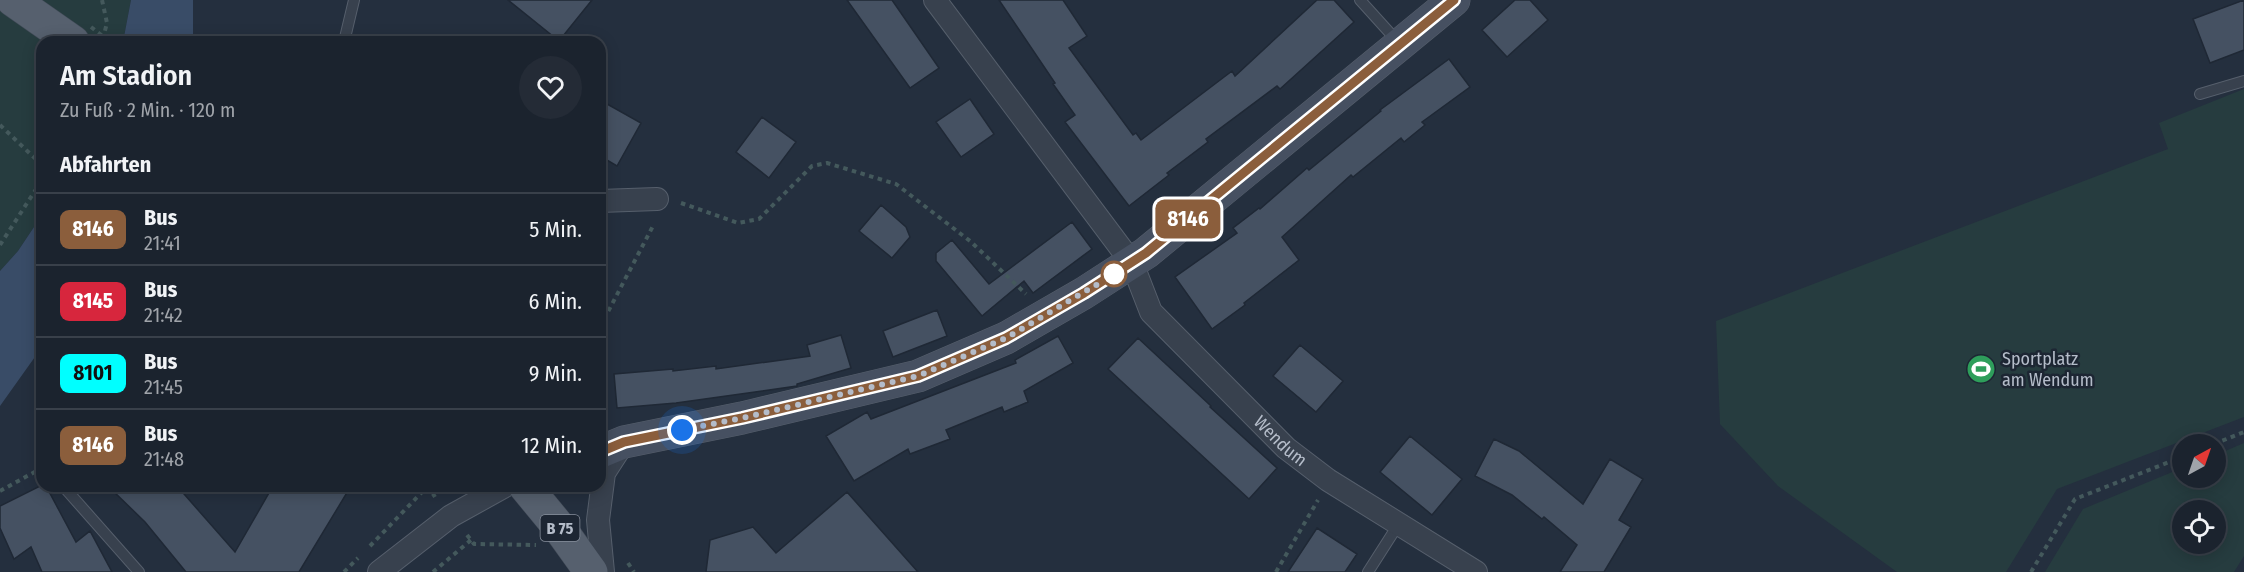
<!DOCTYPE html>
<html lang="de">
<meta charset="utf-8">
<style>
:root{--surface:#1b232e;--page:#242b36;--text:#f1f3f6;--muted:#a0a4aa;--line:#39404a}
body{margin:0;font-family:"Fira Sans Condensed",sans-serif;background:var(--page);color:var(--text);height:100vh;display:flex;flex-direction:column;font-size:22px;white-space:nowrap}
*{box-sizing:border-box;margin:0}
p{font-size:20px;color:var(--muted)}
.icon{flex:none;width:33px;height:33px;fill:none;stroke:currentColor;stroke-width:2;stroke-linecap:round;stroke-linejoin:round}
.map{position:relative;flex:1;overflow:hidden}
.drawer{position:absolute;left:36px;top:36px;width:570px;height:456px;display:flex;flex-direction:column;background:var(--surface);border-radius:18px;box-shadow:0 3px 15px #0003,0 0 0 2px var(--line)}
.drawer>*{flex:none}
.badge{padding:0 12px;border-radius:9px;font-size:21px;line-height:39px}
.needle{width:39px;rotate:40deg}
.controls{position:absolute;left:2172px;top:434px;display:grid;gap:12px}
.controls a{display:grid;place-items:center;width:54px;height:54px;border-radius:50%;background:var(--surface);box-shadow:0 3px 15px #0003,0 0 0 2px var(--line);font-size:30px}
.you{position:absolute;width:30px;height:30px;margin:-15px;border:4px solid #fff;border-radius:50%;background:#1a73e8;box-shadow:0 0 0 9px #1a73e833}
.map>.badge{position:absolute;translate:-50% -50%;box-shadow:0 0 0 3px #fff}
h2{padding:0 24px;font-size:22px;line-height:54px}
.round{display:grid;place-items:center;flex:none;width:63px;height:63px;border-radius:32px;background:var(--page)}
.head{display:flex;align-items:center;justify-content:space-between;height:102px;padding:0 24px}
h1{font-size:28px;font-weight:600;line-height:45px}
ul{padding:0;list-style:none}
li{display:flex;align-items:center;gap:18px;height:72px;padding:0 24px;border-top:2px solid var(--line)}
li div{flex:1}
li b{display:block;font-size:22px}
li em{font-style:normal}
li .badge{min-width:66px;font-weight:700;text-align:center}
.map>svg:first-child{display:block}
.green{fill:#263c3f;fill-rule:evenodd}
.water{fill:#394c67}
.building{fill:#455162;stroke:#1f2835;stroke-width:1.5}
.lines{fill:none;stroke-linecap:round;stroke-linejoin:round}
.lane-casing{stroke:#565f6c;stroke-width:12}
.street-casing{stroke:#565f6c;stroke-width:24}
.secondary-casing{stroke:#565f6c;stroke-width:33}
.primary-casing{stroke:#414a57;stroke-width:34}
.path{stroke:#44595c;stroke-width:4;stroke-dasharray:4.5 4.5;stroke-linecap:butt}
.lane{stroke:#38414e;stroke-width:10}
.street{stroke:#38414e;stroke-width:22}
.secondary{stroke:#465061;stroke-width:32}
.primary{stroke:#56606e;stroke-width:33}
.path-bridge{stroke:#44595c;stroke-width:4;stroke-dasharray:4.5 4.5;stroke-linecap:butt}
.line-casing{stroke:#fff;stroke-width:14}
.line{stroke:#8b5e3c;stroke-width:9}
.walk{stroke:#b4bcc9;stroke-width:6;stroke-dasharray:0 10.8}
.stop-dot{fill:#fff;stroke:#8b5e3c;stroke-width:3}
.labels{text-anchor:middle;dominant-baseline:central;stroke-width:5;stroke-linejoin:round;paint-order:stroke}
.shield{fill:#1d2633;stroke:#878f9c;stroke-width:1.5}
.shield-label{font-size:16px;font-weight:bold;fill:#b4bcc9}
.poi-label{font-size:18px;fill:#b4bcc9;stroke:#1d2633;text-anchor:start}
.street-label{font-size:18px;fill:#b4bcc9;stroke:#1d2633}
</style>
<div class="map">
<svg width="2244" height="572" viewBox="0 0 2244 572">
<rect width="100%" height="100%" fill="#242f3e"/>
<path class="green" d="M0,0H131L123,42H42V215L18,251L0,271Z
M2244,89V417L2057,489L2006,572H1897L1778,486L1720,424L1716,321L2168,149L2159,123Z
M2244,443V556L2234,572H2045L2083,509L2182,468V477H2216V455ZM2182,510H2216V543H2182Z"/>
<path class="water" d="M131,0H193V42H123Z
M42,215V347L0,406V271L18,251Z"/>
<path class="building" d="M508,0H592L559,41Z
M847,0H892L939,68L910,88Z
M999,0H1063L1087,36L1069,48L1133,135L1136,133L1141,140L1232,71L1235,76L1317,0H1334L1354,22L1280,89L1277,86L1206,139L1208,142L1167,173L1169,175L1129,206L1065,122L1075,115L1053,84L1055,83Z
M1515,0H1530L1548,20L1507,57L1482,30Z
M2244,0V50L2210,63L2193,19Z
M1449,59L1470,87L1422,122L1425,125L1404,142L1401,138L1353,177L1351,175L1282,237L1299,260L1244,303L1245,305L1212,329L1175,277L1237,233L1233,228L1259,208L1260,209L1307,168L1309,170L1381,111L1380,110Z
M970,99L994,134L961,157L936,122Z
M600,100L641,123L617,166L600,156Z
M762,117L796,142L769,178L736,152Z
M881,205L906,227L910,237L892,258L859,231Z
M1072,222L1092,249L1033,293L1024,281L982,316L936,261V253L952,240L989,284Z
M937,310L947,336L893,357L883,331Z
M841,335L851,368L797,384V386L676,403L617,408L614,374L673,369V371L716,366V369L810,356L807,345Z
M1058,336L1073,363L1024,391L1028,402L1004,412L1002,407L946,430L950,439L910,454L908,449L854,481L826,436L867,412L871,419L1016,363L1015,360Z
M1138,338L1211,406L1210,407L1277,468L1249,499L1108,369Z
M1300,345L1343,381L1316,412L1273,376Z
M1410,436L1462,479L1432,515L1380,472Z
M1494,439L1519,451L1583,504L1610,459L1643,479L1619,520L1631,527L1604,572H1560L1577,545L1544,517L1542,519L1512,495L1475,476Z
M42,485L46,486L76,542L90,531L112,572H42L31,547L14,559L0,528V506Z
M108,486H177L235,552L273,486H351L299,572H186L145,522Z
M847,492L918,572H706L710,540L753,527L776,553Z
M1317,528L1357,554L1345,572H1288Z"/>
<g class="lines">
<g class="lane-casing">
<path id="lane" d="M1360,0L1398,42
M344,42L354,0
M2200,94L2244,81
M63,486L139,572
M1368,572L1398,525"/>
</g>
<g class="street-casing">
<g id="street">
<path id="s1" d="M935,0L1132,263L1151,312L1286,448L1328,480L1476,572"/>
<path d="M600,201L657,199"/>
<path d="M379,572L451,516L505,486"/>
<path d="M603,572L598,520L604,473L624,442"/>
</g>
</g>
<g class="secondary-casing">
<path id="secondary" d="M600,452L624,442L742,418L918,376L1006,338L1084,293L1146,253L1454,0"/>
</g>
<g class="primary-casing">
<path id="primary" d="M13,0L73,42
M525,486L558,526L591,572"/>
</g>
<path class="path" d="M102,0L107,23L103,38
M505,37V42
M0,125L42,165
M681,203L738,223L759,219L812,166L827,163L896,184L970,241L1026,294
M0,245L42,180
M600,327L654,224
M2214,444L2244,432
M428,486L435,497
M0,491L42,468
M467,535L474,544L536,545
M370,546L427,487
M628,563L634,572
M344,572L358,558
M433,572L471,540
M1276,572L1318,500
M2031,572L2075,499L2182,457"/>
<use href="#lane" class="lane"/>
<use href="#street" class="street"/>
<use href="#secondary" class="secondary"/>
<use href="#primary" class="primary"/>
<path class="path-bridge" d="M91,27L110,42"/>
</g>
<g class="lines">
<g class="line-casing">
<path id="line" d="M600,452L624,442L742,418L918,376L1006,338L1084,293L1146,253L1454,0"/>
</g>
<use href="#line" class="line"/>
<path class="walk" d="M682,430L742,418L918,376L1006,338L1120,271L1114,274"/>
</g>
<defs>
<g id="stadium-disc" transform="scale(1.5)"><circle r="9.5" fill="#2e9e5b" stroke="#1d2633"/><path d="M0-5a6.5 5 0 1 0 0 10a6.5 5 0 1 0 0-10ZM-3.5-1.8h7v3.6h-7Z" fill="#fff"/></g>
</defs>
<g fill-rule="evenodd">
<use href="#stadium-disc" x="1981" y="369"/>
</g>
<circle class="stop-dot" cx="1114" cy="274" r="12"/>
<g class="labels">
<rect class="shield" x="540.5" y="515" width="39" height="26" rx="4.5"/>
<g class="shield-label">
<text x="560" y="528">B 75</text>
</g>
<g class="poi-label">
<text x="2002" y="359">Sportplatz<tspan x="2002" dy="21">am Wendum</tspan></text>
</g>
<g class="street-label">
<text stroke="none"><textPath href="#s1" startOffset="564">Wendum</textPath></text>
</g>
</g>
</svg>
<div class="controls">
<a><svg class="needle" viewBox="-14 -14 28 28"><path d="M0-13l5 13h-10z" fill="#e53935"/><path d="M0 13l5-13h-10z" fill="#a0a4aa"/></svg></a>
<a><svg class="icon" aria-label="locate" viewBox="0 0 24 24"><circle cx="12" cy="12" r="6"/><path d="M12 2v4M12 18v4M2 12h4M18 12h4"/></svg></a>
</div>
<div class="you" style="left:682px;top:430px"></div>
<b class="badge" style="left:1188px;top:219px;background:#8b5e3c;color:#fff">8146</b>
<section class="drawer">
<div class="head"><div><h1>Am Stadion</h1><p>Zu Fuß · 2 Min. · 120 m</p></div><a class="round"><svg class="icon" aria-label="heart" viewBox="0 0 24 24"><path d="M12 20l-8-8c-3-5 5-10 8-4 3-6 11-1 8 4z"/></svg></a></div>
<h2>Abfahrten</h2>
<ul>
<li><span class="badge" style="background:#8b5e3c;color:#fff">8146</span><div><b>Bus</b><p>21:41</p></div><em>5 Min.</em></li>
<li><span class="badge" style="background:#d7263d;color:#fff">8145</span><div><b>Bus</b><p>21:42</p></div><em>6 Min.</em></li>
<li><span class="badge" style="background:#0ff;color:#111">8101</span><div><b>Bus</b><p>21:45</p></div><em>9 Min.</em></li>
<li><span class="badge" style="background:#8b5e3c;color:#fff">8146</span><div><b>Bus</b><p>21:48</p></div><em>12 Min.</em></li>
</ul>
</section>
</div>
